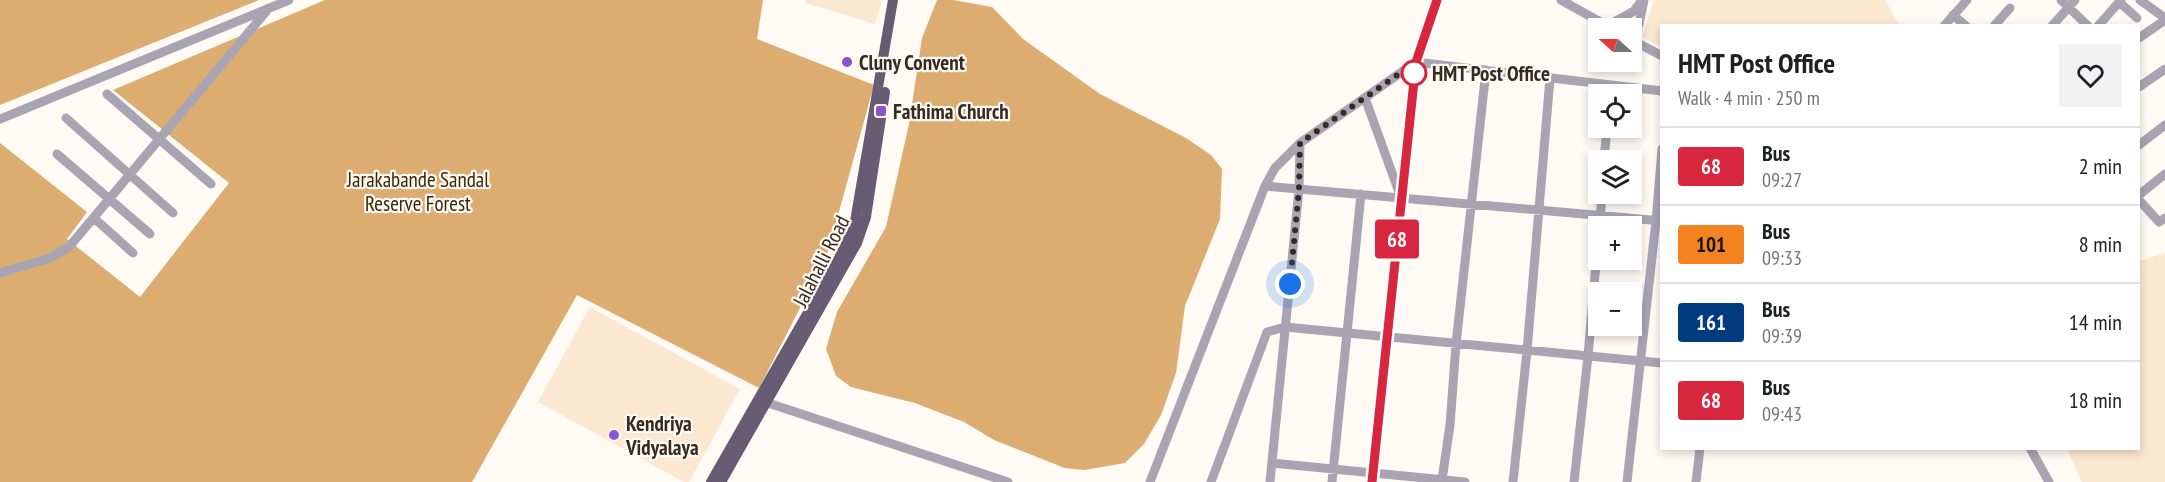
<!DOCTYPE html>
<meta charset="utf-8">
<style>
:root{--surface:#fff;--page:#f2f2f2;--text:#202124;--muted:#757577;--line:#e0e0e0}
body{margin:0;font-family:"PT Sans Narrow",sans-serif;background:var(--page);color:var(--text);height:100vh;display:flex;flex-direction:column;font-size:22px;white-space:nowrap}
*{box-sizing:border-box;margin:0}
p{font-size:20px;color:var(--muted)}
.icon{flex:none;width:33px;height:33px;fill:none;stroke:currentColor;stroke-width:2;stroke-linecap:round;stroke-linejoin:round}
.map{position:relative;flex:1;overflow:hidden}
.drawer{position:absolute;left:1660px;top:24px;width:480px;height:426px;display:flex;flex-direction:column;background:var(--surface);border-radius:0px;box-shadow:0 3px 9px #0003}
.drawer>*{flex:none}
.badge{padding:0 12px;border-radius:4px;font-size:21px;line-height:39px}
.needle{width:39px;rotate:291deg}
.controls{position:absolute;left:1588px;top:18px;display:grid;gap:12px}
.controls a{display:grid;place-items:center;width:54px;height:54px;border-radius:0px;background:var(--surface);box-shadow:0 3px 9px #0003;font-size:30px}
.you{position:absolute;width:30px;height:30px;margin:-15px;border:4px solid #fff;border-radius:50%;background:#1a73e8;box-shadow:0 0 0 9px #1a73e833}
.map>.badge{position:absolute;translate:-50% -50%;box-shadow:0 0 0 3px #fff}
.round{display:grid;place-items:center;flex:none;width:63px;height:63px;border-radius:0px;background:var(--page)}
.summary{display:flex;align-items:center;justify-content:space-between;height:102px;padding:0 18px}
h1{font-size:28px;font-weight:700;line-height:45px}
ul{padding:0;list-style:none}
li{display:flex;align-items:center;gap:18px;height:78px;padding:0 18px;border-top:2px solid var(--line)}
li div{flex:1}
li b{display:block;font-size:22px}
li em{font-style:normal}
li .badge{min-width:66px;font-weight:700;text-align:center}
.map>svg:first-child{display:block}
.green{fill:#fce8d1}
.forest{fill:#dcac70}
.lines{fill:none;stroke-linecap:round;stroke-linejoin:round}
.minor{stroke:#a9a4b2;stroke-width:9}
.major{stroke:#665d75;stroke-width:10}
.line-casing{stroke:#fff;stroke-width:14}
.line{stroke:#d7263d;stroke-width:9}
.walk{stroke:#352b20;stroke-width:6;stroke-dasharray:0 10.8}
.poi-dot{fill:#8c53ca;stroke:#fffaf4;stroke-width:2}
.stop-dot{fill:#fff;stroke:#d7263d;stroke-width:3}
.labels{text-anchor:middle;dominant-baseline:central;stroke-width:4.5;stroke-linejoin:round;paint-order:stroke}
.poi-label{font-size:21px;font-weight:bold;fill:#352b20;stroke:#fffaf4;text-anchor:start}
.stop-label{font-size:21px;font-weight:bold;fill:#352b20;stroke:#fffaf4;text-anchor:start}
.park-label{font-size:21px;fill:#3a260b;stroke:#fffaf4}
.street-label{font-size:21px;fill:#352b20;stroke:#fffaf4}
</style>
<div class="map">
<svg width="2165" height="482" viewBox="0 0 2165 482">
<rect width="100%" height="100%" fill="#fffaf4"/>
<path class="green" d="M806,0H882L875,24L805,3Z
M1654,0H1885L1899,25L1662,26V47L1642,37Z
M2165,253V482H2082L2067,449L2139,448V261Z
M590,307L740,389L689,482H684L538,402Z"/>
<path class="forest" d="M0,0H259L0,105Z
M325,0H763L757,39L874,85L827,255L759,388L577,295L472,482H0V143L87,212L67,239L140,297L229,183L113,90Z
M937,0H953L992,7L1023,39L1100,94L1186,138L1211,155L1222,169L1220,219L1185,306L1176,373L1161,415L1144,444L1125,463L1085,470L1065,468L994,440L964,422L915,403L851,387L836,376L826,349L837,312L886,227L909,124L922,38Z"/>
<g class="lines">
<path class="minor" d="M1561,0L1611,28
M2061,0L2088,26
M2140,0L2165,18
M2119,2L2137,18
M1953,15L1966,26
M1607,26L1634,11L1642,0
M1944,26L1967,0
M1994,26L2010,8
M2052,26L2075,0
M2098,26L2121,0
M2139,38L2165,20
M1632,40L1639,24L1644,0
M1632,40L1662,56
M2139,87L2165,69
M107,94L211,184
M1365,98L1400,195
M66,118L173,213
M0,119L289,0
M2139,145L2165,125
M57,154L150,234
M1604,160L1607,128
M1265,186L1662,221
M2139,195L2165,174
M2139,200L2159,222L2165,218
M94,218L133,253
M1600,221L1602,194
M0,273L50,258L69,247L269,8
M762,401L1008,482
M2030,448L2049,482
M1272,463L1465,482
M1442,480L1450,425L1456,344L1486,70
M1150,482L1265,186L1275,168L1300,143L1416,62L1662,91
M1211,482L1267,332L1285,327L1662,363
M1270,482L1299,189L1300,143
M1332,482L1361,194
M1372,482L1416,62L1437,0
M1513,482L1527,351L1550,78
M1574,482L1588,356L1599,228
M1627,482L1656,221L1662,149
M1696,482L1700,448"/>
<path class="major" d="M711,482L838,260L854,227L893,0
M721,482L857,243L866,217L885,92"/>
</g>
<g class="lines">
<g class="line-casing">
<path id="line" d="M1372,482L1416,62L1437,0"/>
</g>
<use href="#line" class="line"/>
<path class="walk" d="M1290,284L1299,189L1300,143L1416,62L1414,73"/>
</g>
<g class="poi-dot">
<circle cx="847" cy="62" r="6"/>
<rect x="875" y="105" width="12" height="12" rx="3"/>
<circle cx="614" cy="435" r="6"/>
</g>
<circle class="stop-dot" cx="1414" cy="73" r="12"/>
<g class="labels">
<g class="poi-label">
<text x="859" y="62">Cluny Convent</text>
<text x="893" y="111">Fathima Church</text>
<text x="626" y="423">Kendriya<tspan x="626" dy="24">Vidyalaya</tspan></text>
</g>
<g class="stop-label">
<text x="1432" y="73">HMT Post Office</text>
</g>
<g class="park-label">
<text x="418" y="179">Jarakabande Sandal<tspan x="418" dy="24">Reserve Forest</tspan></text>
</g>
<g class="street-label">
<text transform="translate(821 261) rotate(-63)">Jalahalli Road</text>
</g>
</g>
</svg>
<div class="controls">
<a><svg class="needle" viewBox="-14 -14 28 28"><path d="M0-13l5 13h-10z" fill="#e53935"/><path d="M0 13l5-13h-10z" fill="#757577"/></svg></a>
<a><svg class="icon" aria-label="locate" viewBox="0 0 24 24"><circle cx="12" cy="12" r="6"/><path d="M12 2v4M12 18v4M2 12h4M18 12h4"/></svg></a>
<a><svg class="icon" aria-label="layers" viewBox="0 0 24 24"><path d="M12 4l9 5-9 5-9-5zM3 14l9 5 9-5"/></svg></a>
<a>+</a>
<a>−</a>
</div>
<div class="you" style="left:1290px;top:284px"></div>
<b class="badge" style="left:1397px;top:239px;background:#d7263d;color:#fff">68</b>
<section class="drawer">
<div class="summary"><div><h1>HMT Post Office</h1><p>Walk · 4 min · 250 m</p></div><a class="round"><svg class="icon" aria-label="heart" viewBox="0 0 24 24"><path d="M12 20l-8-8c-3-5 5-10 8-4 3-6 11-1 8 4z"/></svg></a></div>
<ul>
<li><span class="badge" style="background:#d7263d;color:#fff">68</span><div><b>Bus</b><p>09:27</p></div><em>2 min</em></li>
<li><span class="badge" style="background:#f58220;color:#111">101</span><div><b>Bus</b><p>09:33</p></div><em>8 min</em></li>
<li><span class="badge" style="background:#003b80;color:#fff">161</span><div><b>Bus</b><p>09:39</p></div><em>14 min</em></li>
<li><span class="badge" style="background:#d7263d;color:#fff">68</span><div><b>Bus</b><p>09:43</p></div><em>18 min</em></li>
</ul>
</section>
</div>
